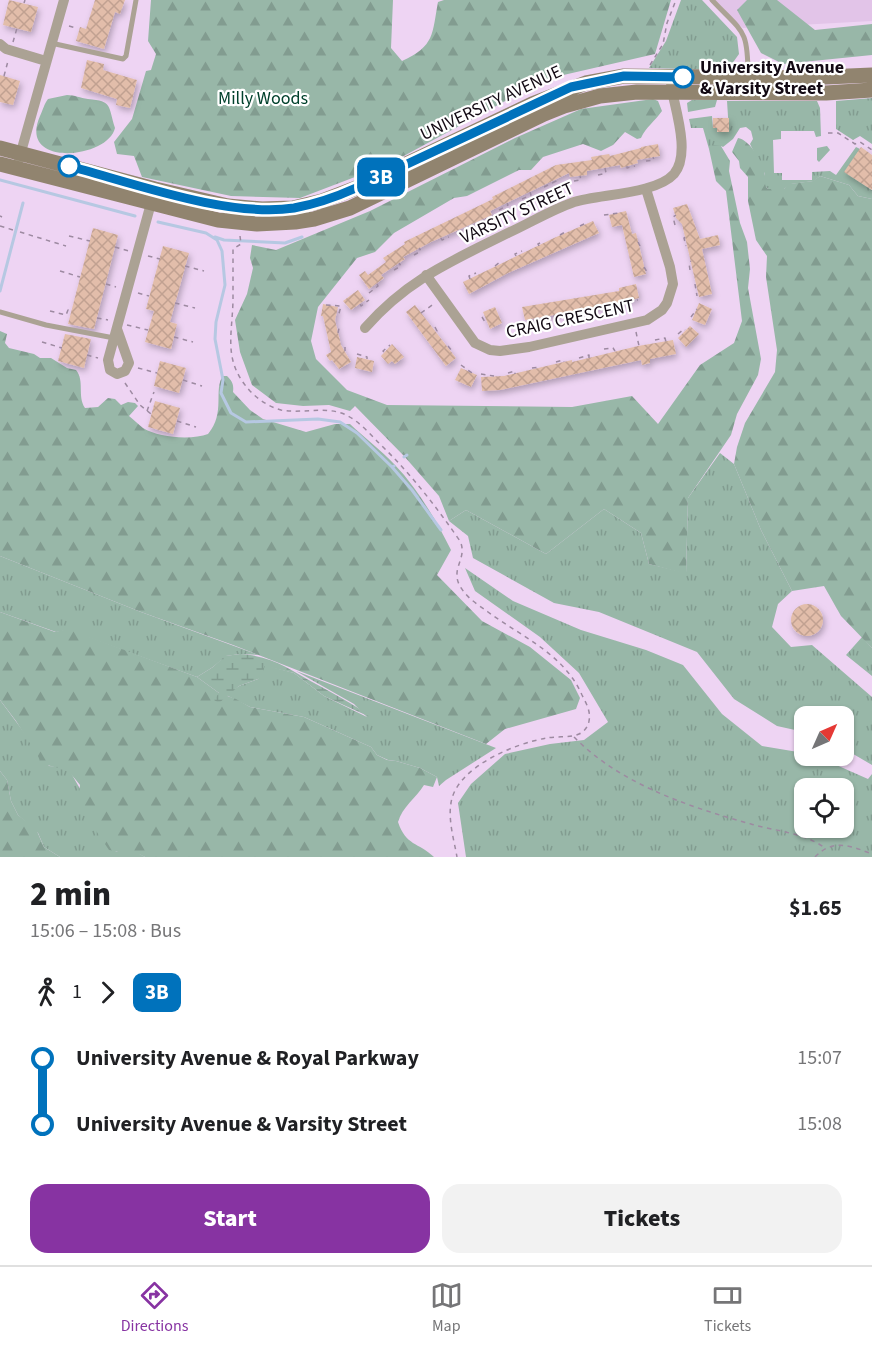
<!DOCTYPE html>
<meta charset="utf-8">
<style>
:root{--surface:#fff;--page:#f2f2f2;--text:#202124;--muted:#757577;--line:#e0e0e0;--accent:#8733a2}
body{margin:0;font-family:"Source Sans 3",sans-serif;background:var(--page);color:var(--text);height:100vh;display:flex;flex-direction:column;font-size:22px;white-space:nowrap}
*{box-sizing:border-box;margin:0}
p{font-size:20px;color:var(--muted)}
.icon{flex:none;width:33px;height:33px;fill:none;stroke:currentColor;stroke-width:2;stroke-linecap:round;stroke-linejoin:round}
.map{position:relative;height:857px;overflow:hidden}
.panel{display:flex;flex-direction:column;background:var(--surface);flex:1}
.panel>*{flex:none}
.badge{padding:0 12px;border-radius:9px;font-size:21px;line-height:39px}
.needle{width:39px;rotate:45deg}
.tools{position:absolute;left:794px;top:706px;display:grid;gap:12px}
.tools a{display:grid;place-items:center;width:60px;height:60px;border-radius:12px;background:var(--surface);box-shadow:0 2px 4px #0004;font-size:30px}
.map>.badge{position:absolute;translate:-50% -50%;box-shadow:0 0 0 3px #fff}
.legs{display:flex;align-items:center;gap:9px;height:66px;padding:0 30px;font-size:20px}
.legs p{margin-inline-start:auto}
.headline{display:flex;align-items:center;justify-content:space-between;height:102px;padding:0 30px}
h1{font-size:33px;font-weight:800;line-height:45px}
.action{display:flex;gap:12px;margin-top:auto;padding:12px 30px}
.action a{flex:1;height:69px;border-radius:18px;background:var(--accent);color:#fff;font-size:24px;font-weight:800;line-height:69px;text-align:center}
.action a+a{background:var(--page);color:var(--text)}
ul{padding:0 30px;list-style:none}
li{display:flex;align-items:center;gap:21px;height:66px;font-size:22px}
li i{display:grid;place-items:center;width:9px;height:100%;margin:0 8px;background:currentColor}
li i::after{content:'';width:15px;height:15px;margin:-8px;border:4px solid;border-radius:50%;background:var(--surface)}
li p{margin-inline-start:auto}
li:first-child i{background:linear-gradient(#0000 50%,currentColor 0)}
li:last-child i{background:linear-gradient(currentColor 50%,#0000 0)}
.tabs{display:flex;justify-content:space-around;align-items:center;height:84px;border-top:2px solid var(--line);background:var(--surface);font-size:16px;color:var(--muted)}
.tabs a{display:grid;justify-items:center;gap:3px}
.tabs .selected{color:var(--accent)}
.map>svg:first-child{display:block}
.built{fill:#e2c4e8}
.grass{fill:url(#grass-tufts);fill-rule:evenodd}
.forest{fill:url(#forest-firs)}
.wetland{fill:url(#wetland-marsh)}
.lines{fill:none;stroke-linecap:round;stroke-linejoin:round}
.stream{stroke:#b6c8e2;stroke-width:3}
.building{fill:url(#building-cross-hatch);filter:url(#shadow)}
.path{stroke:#9d8aa1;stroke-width:1.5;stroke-dasharray:4.5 4.5;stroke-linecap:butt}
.service{stroke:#aba294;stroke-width:5}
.minor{stroke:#aba294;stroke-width:10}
.secondary{stroke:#91846f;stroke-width:15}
.line-1-casing{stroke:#fff;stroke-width:14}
.line-1{stroke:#0072bc;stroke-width:9}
.stop-1-dot{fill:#fff;stroke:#0072bc;stroke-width:3}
.labels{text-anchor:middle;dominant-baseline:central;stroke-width:4.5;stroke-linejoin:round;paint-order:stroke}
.stop-label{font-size:18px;font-weight:bold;fill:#120913;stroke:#fff;text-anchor:start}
.park-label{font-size:18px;fill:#00412c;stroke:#fff}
.street-label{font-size:18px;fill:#120913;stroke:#fff}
</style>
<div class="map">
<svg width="872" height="857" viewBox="0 0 872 857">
<defs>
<pattern id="grass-tufts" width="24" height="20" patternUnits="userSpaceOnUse" patternTransform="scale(1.5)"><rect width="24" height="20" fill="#98b7a8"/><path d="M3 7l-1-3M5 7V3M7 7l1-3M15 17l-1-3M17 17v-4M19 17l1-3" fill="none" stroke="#829c90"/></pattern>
<pattern id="forest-firs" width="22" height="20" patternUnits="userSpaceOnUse" patternTransform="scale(1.5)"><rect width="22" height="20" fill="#98b7a8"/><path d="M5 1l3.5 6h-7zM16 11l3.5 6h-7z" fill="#829c90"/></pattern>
<pattern id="wetland-marsh" width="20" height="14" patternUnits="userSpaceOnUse" patternTransform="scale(1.5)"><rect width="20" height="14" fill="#98b7a8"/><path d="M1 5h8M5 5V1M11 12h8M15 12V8" fill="none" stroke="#829c90"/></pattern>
<pattern id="building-cross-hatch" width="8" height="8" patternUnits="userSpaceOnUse" patternTransform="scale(1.5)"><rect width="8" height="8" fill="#e2bdaa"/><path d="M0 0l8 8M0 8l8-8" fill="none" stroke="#c1a191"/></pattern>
<filter id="shadow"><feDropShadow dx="2" dy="3.5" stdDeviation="3" flood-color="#0004"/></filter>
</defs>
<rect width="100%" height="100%" fill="#eed4f3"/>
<path class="built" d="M709,0H872V21L743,28Z"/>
<path class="grass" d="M681,0H702L737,37L739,54L729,68L718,70L649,68L666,41Z
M872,98V144L860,136L853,140L836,129V101Z
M692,100H717L715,107L688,112L687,103Z
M727,101H817L820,108L821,136L816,137L814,131H781V139L773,140L774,173H782V180H812V172L830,171L836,175L856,147L860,149L845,172L872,190V199L858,196L849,185L820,176L814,181L791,184L784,189H768L764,185L765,174L750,144L753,139L751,131L746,127L740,128L733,139L723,147L721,146L709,149L703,128H691L689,119L712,116L713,128H717V132H729Z
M827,146L830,150L819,162L817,160V148Z
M720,453L734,464L761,530L792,591L778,604L772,627L791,647L812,645L872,697V765L843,748V717H804V732L777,726L734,699L697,652L599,612L554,603L473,558L468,536L449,521L466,510L546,554L604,509L641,533L649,564L686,573L688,498Z
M0,556L141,612L259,655L240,654L226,656L213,667L197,677L68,630L56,632L0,612Z
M465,568L513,601L581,630L646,650L683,665L722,714L762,746L804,753V756H816L868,779L872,774V857H466L458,803L471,784L505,754L550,744L584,740L608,722L579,673L540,637L475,591ZM804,789H843V828H804Z
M862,637L872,648V676L846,655Z
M264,665L294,673L324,696L367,717L354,704L296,671L496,748L446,780L439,786L437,777L420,768L396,761L388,760L377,755L371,747L304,717L250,707L226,695L239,686L258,679Z
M0,700L49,766L63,767L71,773L116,852H136L145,857H60L44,847L38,833L18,815L11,801L7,780L0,771Z"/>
<path class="forest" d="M151,0H393L391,48L402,61C435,46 432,34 438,2L444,0H671L655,54L546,79L389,164L300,198L231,196L142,177L134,156L117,154L114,142L132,119L146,71L151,70L156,54L148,41Z
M747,0H777L815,30L872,24V55L783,64L761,53L737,10Z
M67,95C75,95 80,98 88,99C113,101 108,106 115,128C108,159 17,168 40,116C43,110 44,104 48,99Z
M653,99L658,101L662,111C655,121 646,127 641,138L637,139L625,132L613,145L601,151L583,144L543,157L531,170H519L467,196L454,198L394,233L375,252L357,258L318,307L311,341L316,359L347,390L387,405L572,407L632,396L658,424L700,365L734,343L742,321L726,191L716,181L709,149L712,145L721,146L730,161L729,171L740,223L747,242L750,269L748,288L761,359L758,375L737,414L731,435L688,498L686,574L649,564L641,533L604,509L546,554L466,510L449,521L439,496L404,456L355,406L350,411L329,405L303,406L276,403L252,385L240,352L235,320L247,294L253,268L250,258L252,245L276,250L370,211L515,138L581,109Z
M738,138C750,140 764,163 765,176C766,182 763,184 768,189H784L789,184L813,181L820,176L849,185L858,196L872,199V648L841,616L824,586L792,591L761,530L734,464L737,447L745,423L775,372L777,350L766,277L767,256L756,240L748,201V177L740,168L739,161L732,152Z
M0,331L7,334L5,343L9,348L34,354L40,358H51L67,368L76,370C85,381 77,396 85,408L98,407L108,398L115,399L121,405L128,402L135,403L138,406L129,416C134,420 138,424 143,428C159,438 192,440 208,434C226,413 213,389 223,376H227C232,381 234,384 233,392L250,410L263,419L306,432L335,424H350C365,438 381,450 395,465C418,489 436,520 451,550L437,575L482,621L530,647L571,680L580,698L576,709L505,729L486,744L233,645L141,612L0,556Z
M0,612L55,632L68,629L197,677L219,693L236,699L250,707L304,717L371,747L377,755L387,760L396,761L420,768L437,777L433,787L424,785C416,798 402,807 398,822C406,846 418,842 434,857H145C131,849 123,855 109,850L78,804L80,785C66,766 63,770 43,764L16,721L0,700Z
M0,771L7,780L11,801L18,815L36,829L44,847L60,857H0Z"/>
<path class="wetland" d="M240,654C273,656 289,669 316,684C336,695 354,704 372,718L324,696L294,673L264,666L263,675L258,679L239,686L219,703L214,700L219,693L197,677L213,667L225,656Z"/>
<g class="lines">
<path class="stream" d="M0,180L135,216
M158,222L206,233L217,240L222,251L225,285L216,322L215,339L223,380L221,393L231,413L246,422L318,419L340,422L357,433L392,467L394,466
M215,237L224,240L285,243L302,237
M0,291L23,203
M404,457L407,455
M392,467L412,490L441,530"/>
</g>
<path class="building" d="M9,0L38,7L31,32L3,25Z
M95,0H125L120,14L115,12L104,49L76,41L80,27L86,29Z
M87,60L104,64L103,70L137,80L130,108L116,105L117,99L81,88Z
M0,75L20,81L13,105L0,102Z
M713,118H729V132H717V128H713Z
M658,144L660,156L637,160L638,163L621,168L620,165L587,171V175L570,177L569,173L490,211L492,215L431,242L403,257L405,259L381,275L384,278L369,289L359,275L365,271L368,275L386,262L383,258L405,244L404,242L493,199L492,197L556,165L592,160L591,157L609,154L610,156L641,148V147Z
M861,147L872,155V190L844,172Z
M687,204L700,239L718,235L720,245L702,249L712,294L699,297L682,224L676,218L673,208Z
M626,211L632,234L636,233L646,274L634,277L622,225L612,227L609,215Z
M593,221L599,233L508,273L469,294L463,282L554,238Z
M93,228L118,235L94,329L68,324Z
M163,246L189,253L170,322L177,324L171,349L145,342L154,311L146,309Z
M636,284L639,298L614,305L525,320L522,307L619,291V288Z
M358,290L365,300L351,310L343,301Z
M699,303L712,309L705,325L692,320Z
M323,304L338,307L335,320L341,345L351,362L339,369L332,360L330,361L326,355L331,352L323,316H321Z
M415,305L456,358L446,366L406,312Z
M495,307L502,323L490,329L483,312Z
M690,326L699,334L686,347L678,338Z
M65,334L91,339L84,368L58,361Z
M673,340L676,354L650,359V363L642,365L641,360L500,390L482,391L481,377L504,376L572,360V362L638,346Z
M392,344L404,357L395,364L392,361L388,364L381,356Z
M357,357L374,361L372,372L355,368Z
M160,361L186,368L179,393L154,386Z
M461,368L477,375L471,387L455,380Z
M155,401L180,408L173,434L148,427Z
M791 620a16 16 0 1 1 32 0a16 16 0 1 1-32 0Z"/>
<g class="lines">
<path class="path" d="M24,3L25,0
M69,26L76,28
M13,42L17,28
M650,65L663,44L667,23L676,0
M4,76L8,61
M828,133H838L855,144L860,142L872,150
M646,161L654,160L653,157
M627,166V168L635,166
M598,175L606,173L605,168
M574,181L581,180L580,176
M544,187L556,181L555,180
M522,199L531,195L530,192
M499,210L508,205L507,203
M604,215L619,213
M0,216L2,217
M486,218L487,220L494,216
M675,225L673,217L676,215
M0,226L13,230
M580,226L586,223L587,224
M464,229L465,231L471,227
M20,232L66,246
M560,235L567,231
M69,236L90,241
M240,236L241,244L233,249V251C233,268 233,285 233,301C232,337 223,361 250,391C259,400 269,407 281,410C302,414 324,406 344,414C358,420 369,433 379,443C411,474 435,505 460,541C469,560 446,570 464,592C470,600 480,606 488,612C522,637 564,654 582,695C586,703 591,711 589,721C588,727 584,732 579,734C570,738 557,736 547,738C516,743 456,767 451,803C448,820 454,840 457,857
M685,237L684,238L686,246
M441,238L442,240L449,237
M638,242L641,248
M539,246L538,244L544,241
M115,247L129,251
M414,255L421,251L419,248
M148,256L160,259
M516,256L515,254L522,251
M185,266L204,271
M495,266L500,262
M644,267L647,272
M394,270L401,266L399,263
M690,270L689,263L691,261
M60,271L80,277
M470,279L469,276L476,273
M106,284L116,287
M695,284L697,296
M138,293L149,296
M369,293L378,286L377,284
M628,301L638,300
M175,303L195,308
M360,304L361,306L369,300
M326,305L341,306L338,317
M604,307V310L613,316
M50,311L66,315L68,310L71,311
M579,311V313L587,312
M421,313L435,303
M554,315L555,318L563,316
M482,317L485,322H486
M691,317L697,309
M97,318L108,320
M531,319L534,324L541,323
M127,325L148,330
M435,327L437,331L435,332
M636,332L639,346
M338,333L339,328
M678,334L684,329L685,330
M174,337L193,342
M655,340L665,338L666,342
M42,342L62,348
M448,346L452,351L451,352
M604,349L613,348L615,351
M345,351V347
M384,352L383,351L390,345
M357,354L367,357V359
M87,355L98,358
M579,358L589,355V358
M556,362L563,360L564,362
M461,365L472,373
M138,368L157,373
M532,368L540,367
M508,373L515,371V374
M481,374L494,376
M183,380L202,386
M125,383L140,405L151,414
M147,411L154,392
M177,421L196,427
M574,737C620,784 689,807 751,824C775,831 805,833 825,848
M815,857C833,838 851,846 872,854"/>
<path class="service" d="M712,0C743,33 748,28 748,76
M51,43L123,59L126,56L136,0
M0,312L46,325L114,338"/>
<path class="minor" d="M0,44L6,49L46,61
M19,159L64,0
M426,275L475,343L490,350L500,351L529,347L647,320L662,310L667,303L673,284L670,267L646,189
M365,328C408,279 452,261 508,233C530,223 551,210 574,202C601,194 656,194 674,174C691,154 675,109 671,86
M117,329L129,363L125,371L117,374L110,370L108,360L153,196"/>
<path class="secondary" d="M0,148L155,189L228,206L262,209L293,208L322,201L356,188L532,104L586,83L624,76L803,78L872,75
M0,164L218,220L257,224L295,222L314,219L350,208L544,114L564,106L600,96L637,92L826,93L872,90"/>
</g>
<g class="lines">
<g class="line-1-casing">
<path id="line-1" d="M69,166C133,183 229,218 294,208C316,204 336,197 356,188L571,87L624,76L683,77"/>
</g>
<use href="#line-1" class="line-1"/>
</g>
<g class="stop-1-dot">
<circle cx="683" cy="77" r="10"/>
<circle cx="69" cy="166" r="10"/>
</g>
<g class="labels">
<g class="stop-label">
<text x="700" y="67">University Avenue<tspan x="700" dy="21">&amp; Varsity Street</tspan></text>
</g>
<g class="park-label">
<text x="263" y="98">Milly Woods</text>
</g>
<g class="street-label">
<text transform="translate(491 103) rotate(-25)">UNIVERSITY AVENUE</text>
<text transform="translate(517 213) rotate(-25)">VARSITY STREET</text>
<text transform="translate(570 319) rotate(-12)">CRAIG CRESCENT</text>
</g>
</g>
</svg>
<div class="tools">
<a><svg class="needle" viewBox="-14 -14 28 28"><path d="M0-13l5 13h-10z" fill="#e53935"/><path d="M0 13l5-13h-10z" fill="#757577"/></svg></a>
<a><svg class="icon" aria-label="locate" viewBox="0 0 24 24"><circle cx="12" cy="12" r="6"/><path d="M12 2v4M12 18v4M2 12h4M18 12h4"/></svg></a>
</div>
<b class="badge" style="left:381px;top:177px;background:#0072bc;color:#fff">3B</b>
</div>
<section class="panel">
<div class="headline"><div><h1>2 min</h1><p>15:06 – 15:08 · Bus</p></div><b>$1.65</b></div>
<div class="legs"><svg class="icon" aria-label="walk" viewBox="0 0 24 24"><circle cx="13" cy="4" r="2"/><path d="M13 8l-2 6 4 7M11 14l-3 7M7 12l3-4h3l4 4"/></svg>1<svg class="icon" aria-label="forward" viewBox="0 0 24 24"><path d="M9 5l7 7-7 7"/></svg><b class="badge" style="background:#0072bc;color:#fff">3B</b></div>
<ul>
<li><i style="color:#0072bc"></i><b>University Avenue &amp; Royal Parkway</b><p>15:07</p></li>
<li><i style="color:#0072bc"></i><b>University Avenue &amp; Varsity Street</b><p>15:08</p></li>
</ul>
<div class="action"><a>Start</a><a>Tickets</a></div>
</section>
<nav class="tabs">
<a class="selected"><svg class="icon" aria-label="directions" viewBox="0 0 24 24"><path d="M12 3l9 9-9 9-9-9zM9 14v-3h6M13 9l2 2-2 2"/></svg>Directions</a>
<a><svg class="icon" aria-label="map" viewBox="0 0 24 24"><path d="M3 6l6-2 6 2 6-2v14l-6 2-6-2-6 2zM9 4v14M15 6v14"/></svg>Map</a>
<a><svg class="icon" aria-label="tickets" viewBox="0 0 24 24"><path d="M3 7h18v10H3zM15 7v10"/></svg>Tickets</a>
</nav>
